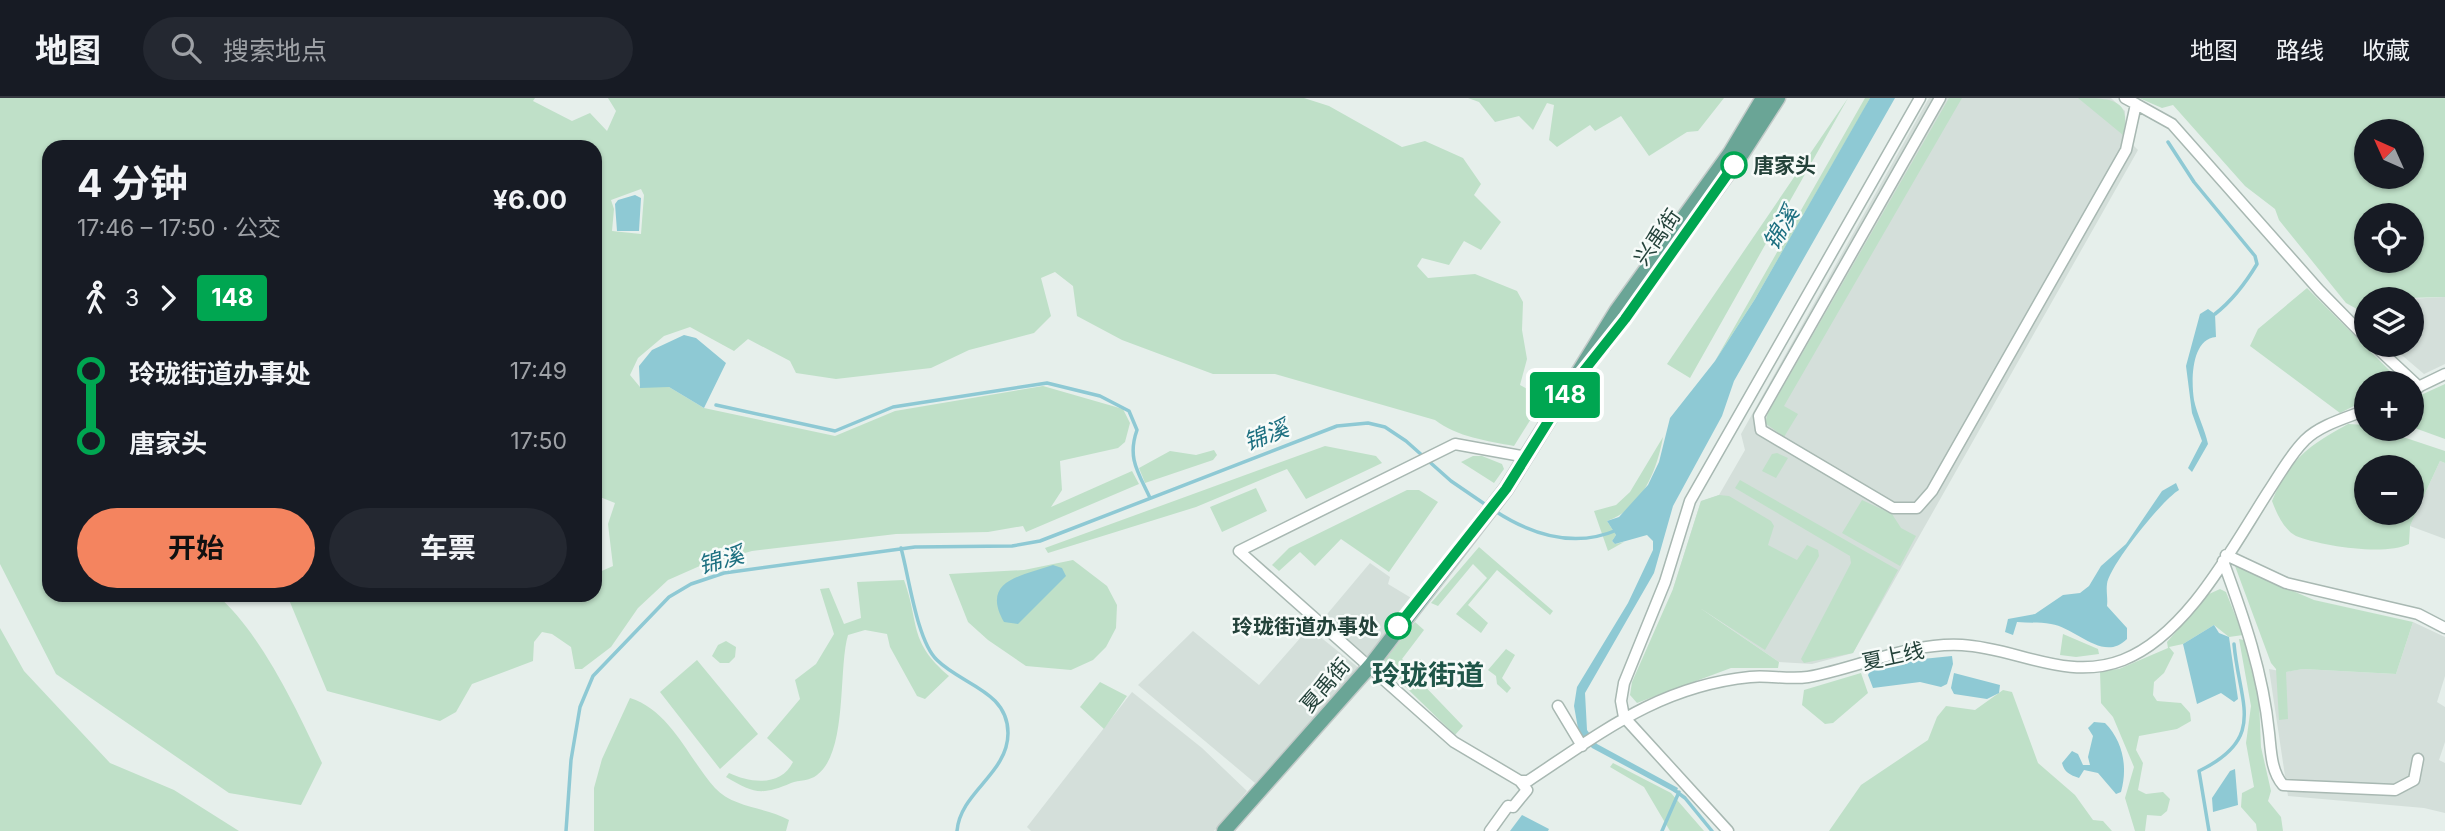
<!DOCTYPE html>
<html lang="zh">
<meta charset="utf-8">
<style>
:root{--surface:#171b24;--page:#242831;--text:#f1f3f6;--muted:#9ea1a6;--line:#363941;--accent:#f4845f}
body{margin:0;font-family:Inter,"Noto Sans SC",sans-serif;background:var(--page);color:var(--text);height:100vh;display:flex;flex-direction:column;font-size:26px;white-space:nowrap}
*{box-sizing:border-box;margin:0}
p{font-size:23px;color:var(--muted)}
.icon{flex:none;width:38px;height:38px;fill:none;stroke:currentColor;stroke-width:2;stroke-linecap:round;stroke-linejoin:round}
.map{position:relative;flex:1;overflow:hidden}
.drawer{position:absolute;left:42px;top:42px;width:560px;height:462px;display:flex;flex-direction:column;background:var(--surface);border-radius:21px;box-shadow:0 2px 5px #0004}
.drawer>*{flex:none}
.badge{padding:0 14px;border-radius:5px;font-size:24px;line-height:46px}
.needle{width:46px;rotate:315deg}
.tools{position:absolute;left:2354px;top:21px;display:grid;gap:14px}
.tools a{display:grid;place-items:center;width:70px;height:70px;border-radius:50%;background:var(--surface);box-shadow:0 2px 5px #0004;font-size:35px}
.map>.badge{position:absolute;translate:-50% -50%;box-shadow:0 0 0 4px #fff}
.legs{display:flex;align-items:center;gap:10px;height:77px;padding:0 35px;font-size:23px}
.legs p{margin-inline-start:auto}
.headline{display:flex;align-items:center;justify-content:space-between;height:119px;padding:0 35px}
h1{font-size:38px;font-weight:700;line-height:52px}
.cta{display:flex;gap:14px;margin-top:auto;padding:14px 35px}
.cta a{flex:1;height:80px;border-radius:42px;background:var(--accent);color:#111;font-size:28px;font-weight:700;line-height:80px;text-align:center}
.cta a+a{background:var(--page);color:var(--text)}
ul{padding:0 35px;list-style:none}
li{display:flex;align-items:center;gap:24px;height:70px;font-size:26px}
li i{display:grid;place-items:center;width:10px;height:100%;margin:0 9px;background:currentColor}
li i::after{content:'';width:18px;height:18px;margin:-9px;border:5px solid;border-radius:50%;background:var(--surface)}
li p{margin-inline-start:auto}
li:first-child i{background:linear-gradient(#0000 50%,currentColor 0)}
li:last-child i{background:linear-gradient(currentColor 50%,#0000 0)}
header{display:flex;align-items:center;gap:42px;box-sizing:border-box;height:98px;padding:0 35px;background:var(--surface);border-bottom:2px solid var(--line)}
header strong{font-size:33px}
nav{display:flex;gap:38px;margin-inline-start:auto;font-size:24px}
.search{width:490px;height:63px;background:var(--page);display:flex;align-items:center;gap:18px;box-sizing:border-box;padding:0 24px;border-radius:38px;color:var(--muted);font-size:26px}
.map>svg:first-child{display:block}
.built{fill:#d4dfda}
.green{fill:#bfe0c8;fill-rule:evenodd}
.water{fill:#8ec9d4}
.lines{fill:none;stroke-linecap:round;stroke-linejoin:round}
.stream{stroke:#8ec9d4;stroke-width:3.5}
.minor-casing{stroke:#a8b8b2;stroke-width:13}
.major-casing{stroke:#c2cac8;stroke-width:17}
.minor{stroke:#fff;stroke-width:10}
.major{stroke:#6aa596;stroke-width:14}
.line-1-casing{stroke:#fff;stroke-width:16}
.line-1{stroke:#00a651;stroke-width:10}
.stop-1-dot{fill:#fff;stroke:#00a651;stroke-width:3.5}
.labels{text-anchor:middle;dominant-baseline:central;stroke-width:5;stroke-linejoin:round;paint-order:stroke}
.stop-label{font-size:21px;font-weight:bold;fill:#24423a;stroke:#f7fbf9;text-anchor:start}
.street-label{font-size:21px;fill:#24423a;stroke:#f7fbf9}
.water-label{font-size:23px;font-style:italic;fill:#1c6f80;stroke:#f7fbf9}
.district-label{font-size:28px;font-weight:bold;fill:#1f5548;stroke:#f7fbf9}
</style>
<header>
<strong>地图</strong>
<div class="search"><svg class="icon" aria-label="search" viewBox="0 0 24 24"><circle cx="10" cy="10" r="6"/><path d="M15 15l6 6"/></svg>搜索地点</div>
<nav><a>地图</a><a>路线</a><a>收藏</a></nav>
</header>
<div class="map">
<svg width="2445" height="733" viewBox="0 0 2445 733">
<rect width="100%" height="100%" fill="#e6efeb"/>
<path class="built" d="M1929,0H2111L2125,13L2123,37L2138,52L1853,555L1812,566L1779,564L1673,491L1701,403L1719,397L1745,352L1741,336Z
M2445,199V266L2424,276L2390,247H2412V201H2408Z
M2440,363L2445,365V441L2410,428Z
M1370,465L1390,479L1388,486L1413,501L1367,558L1323,521Z
M2413,524L2445,539V578L2437,604L2445,609V644L2439,662L2445,665V715L2424,710L2288,698L2269,571L2285,574L2303,571L2396,576Z
M1309,530L1359,570L1255,685L1138,587L1193,533L1259,587Z
M1132,594L1202,650L1247,693L1214,733H1031L1027,729Z"/>
<path class="green" d="M0,0H535L533,3L572,23L590,15L607,33L616,13L608,0H1304L1329,8L1402,49L1425,43L1463,60L1481,86L1474,97L1501,124L1481,152L1464,143L1449,167L1422,160L1417,168L1428,180L1475,176L1517,193L1523,204L1522,232L1527,261L1520,287L1544,300L1514,348C1488,343 1457,339 1435,322L1275,276H1213L1122,242L1077,218L1073,188L1055,174L1041,180L1051,218L1034,235L969,252L931,270L836,281L796,275L790,263L748,241L734,253L690,229L664,238L638,260L630,277L640,289H669L704,310L835,338L895,313L1043,288L1123,311L1130,325L1125,344L1118,350L1060,363L1062,392L1051,409L1132,373L1139,386L1026,434L1023,428L988,434L896,436L752,453L702,467L668,482L638,510L611,549L582,571H575L571,549L552,536L542,534L534,544L533,563L472,586L456,614L440,623L327,593L287,497H595V476L613,468L608,426L615,405L595,397V49H49V497H217C261,535 297,612 322,665L301,707L229,695L56,576L0,466ZM641,91L644,97L641,136L612,133L614,111L611,102Z
M1468,0H1724L1698,33L1687,34L1649,58L1621,18L1595,33L1590,27L1557,49L1549,42L1554,7L1547,5L1533,32L1519,18L1495,24L1479,4Z
M1848,0L1690,280L1667,266Z
M1865,0H1870L1863,13L1755,201L1715,263Z
M1949,0H1962L1784,308L1798,316L1784,339L1765,325L1768,315Z
M2078,0C2109,0 2133,0 2123,37Z
M2139,0H2445V199L2366,201V216L2346,205L2279,122L2275,111L2245,88L2173,7L2162,10ZM2366,33H2412V79H2366ZM2366,117H2412V163H2366Z
M2307,190L2390,273L2392,285H2366V302L2340,315L2250,248L2258,231Z
M2445,286V341L2412,329V301Z
M2348,326L2366,327V331H2379L2445,353V365L2440,363L2410,428L2409,446C2385,458 2321,448 2296,438C2284,432 2276,414 2272,403C2290,360 2310,347 2348,326ZM2366,369H2412V415H2366Z
M1663,339C1657,372 1642,411 1607,423L1616,437L1612,443L1615,446L1624,444L1608,453L1594,413L1616,407L1630,394Z
M1325,348L1376,358L1382,365L1306,401L1287,371L1196,409L1048,455L1045,450Z
M1214,352L1217,357L1213,362L1145,385L1139,370L1170,353L1196,357Z
M1777,355L1788,360L1776,380L1762,373L1772,356Z
M1473,358H1482L1502,366L1504,371L1494,385L1461,364Z
M1740,382L1898,472L1853,555L1804,565L1801,561L1851,465L1850,458L1735,390Z
M1256,390L1267,413L1222,434L1210,409Z
M1407,392H1419L1438,404L1389,474L1341,441L1315,468L1300,454L1279,473L1272,467L1289,450Z
M1719,397L1729,398L1771,423L1774,428L1768,447L1797,462L1807,447L1818,452L1819,458L1765,552L1700,510L1779,564L1778,570H1731L1637,605L1630,597L1632,584L1673,491L1701,403Z
M1862,402L1892,416L1901,430L1916,438L1900,468L1842,435Z
M1479,449L1553,513L1550,517L1497,472L1468,507L1488,525L1481,535L1456,516L1487,480L1473,466L1438,508L1431,505Z
M1073,462L1107,488L1117,507L1116,530L1106,549L1093,562L1071,572L1026,568L988,542L968,524L949,476L1024,472Z
M2235,468L2314,502L2413,524L2396,576L2303,571L2286,574L2288,621L2279,622L2276,571L2271,565Z
M904,482C920,526 908,543 949,578L925,601L917,598L890,549L887,536L865,532L848,537C838,571 848,654 817,677C810,683 799,682 791,685C761,698 753,695 726,679L729,675C750,685 781,689 793,664L767,640L800,601L795,582L816,566L834,536L820,491L829,490L844,526L861,520L857,484Z
M2220,491L2226,494L2243,537L2229,539L2214,527L2183,546L2169,549L2174,555L2164,575L2154,584L2153,597L2157,603L2181,605L2190,615L2191,623L2177,631L2139,638L2136,652L2143,665L2138,692L2146,696L2163,694L2170,701L2167,713L2161,718L2147,717L2145,733H2135L2125,700L2134,669L2113,619L2101,605L2100,573L2119,571L2168,550L2167,544L2209,496Z
M1415,524L1424,532L1402,561L1412,570L1420,561L1425,565L1416,579L1463,628L1455,637L1386,570L1385,562Z
M0,530L24,573L110,665L174,692L239,733H0Z
M2063,536L2098,551L2099,556L2076,559L2060,557Z
M2239,541L2244,542L2259,602L2261,649L2271,693L2268,703L2281,719L2283,733H2257L2256,726L2241,709L2242,695L2254,689L2246,645L2251,608Z
M726,543L736,549L735,559L729,565H720L712,558L718,547Z
M1506,551L1515,557L1502,580L1511,590L1507,595L1497,586L1496,578L1488,572Z
M697,562L758,636L720,671L660,594Z
M1861,575L1868,595L1833,625L1825,626L1802,607L1804,592Z
M1100,584L1127,598L1104,631L1080,609Z
M2003,592L2012,594L2038,665L2075,697L2093,722L2103,723L2112,733H1829L1861,687L1928,642L1937,619L1946,608L1975,612Z
M630,600C671,613 688,660 715,690C733,710 766,709 789,722L786,733H594V690L602,661Z
M1613,665L1671,695L1704,733H1670L1644,689L1610,669Z"/>
<path class="water" d="M1870,0H1895L1734,283L1722,318L1673,408L1654,475L1585,595L1587,632L1597,646L1678,690L1676,695L1592,650L1579,636L1574,608L1577,589L1628,505L1653,452V443L1647,437L1615,446L1612,443L1616,437L1607,423L1619,419L1648,387L1659,364L1670,320L1715,263L1755,201Z
M635,97L641,100L639,133H617L615,106L618,102Z
M2208,211L2215,216L2216,239C2191,241 2191,283 2194,302C2197,317 2205,331 2208,346L2192,374L2188,370L2202,343L2192,315L2186,268L2200,216Z
M684,237L696,240L726,265L704,310L669,289L640,290L639,268L652,252Z
M2176,385L2179,392C2163,401 2109,468 2107,486C2106,494 2108,500 2107,508L2127,530V541C2103,565 2077,530 2051,526C2040,524 2028,525 2017,524L2013,537L2005,534L2008,521L2035,516L2063,497L2080,495L2089,488L2101,468L2126,446L2162,393Z
M1053,467L1062,470L1066,478L1018,526L1004,524C980,482 1022,478 1053,467Z
M2214,527L2219,535L2229,539L2238,601L2234,604L2221,595L2197,606L2183,546Z
M1952,558L1953,566L1947,586L1941,589L1920,584L1873,590L1868,577L1870,573L1903,563Z
M1954,575L2000,587L1999,595L1987,601L1954,596L1951,590Z
M2094,624L2105,625C2123,643 2128,669 2121,694L2116,696L2098,675L2084,672L2079,680C2070,677 2064,674 2062,665L2072,653L2078,656L2083,667H2090L2088,659L2093,638L2088,630Z
M2235,671L2238,707L2213,714L2212,700L2230,673Z
M1522,717L1549,731L1548,733H1510Z"/>
<g class="lines">
<path class="stream" d="M2168,44L2194,84L2255,158L2257,166C2245,186 2233,202 2215,216
M716,307L835,333L893,309L1047,285L1100,298L1129,313L1137,332C1127,360 1138,374 1150,400
M1495,413C1532,437 1575,450 1617,432
M901,450C909,479 917,543 937,562C962,587 1008,593 1008,635C1008,676 960,694 957,733
M1673,691L1685,700L1712,733
M566,733L571,662L580,609L593,578L669,499L691,486L724,475L915,449L1012,448L1040,443L1337,328L1368,325L1385,329L1406,343L1451,383L1489,409
M1662,733L1679,694
M2209,733L2199,673C2268,640 2239,605 2234,546"/>
<g class="minor-casing">
<path id="minor" d="M1940,0L1759,318L1761,332L1893,410H1917L1932,393L2126,52L2136,6L2125,0
M2136,6L2172,26L2319,192L2366,240
M2374,247L2419,289
M2414,291L2445,276
M1527,359L1455,346L1239,453L1454,644L1520,683H1528C1601,635 1659,588 1750,579C1769,577 1789,582 1808,579C1859,570 1909,544 1962,547C2017,550 2067,584 2123,562C2187,537 2232,450 2268,394C2280,376 2290,357 2305,342C2320,327 2346,320 2366,312
M2226,457L2286,485L2418,516L2445,530
M2223,463C2244,520 2263,575 2269,635C2271,653 2271,673 2283,687L2395,692L2414,682L2418,661
M1558,608L1582,648
M1490,733L1508,708L1513,709L1527,692L1520,683
M1728,733L1624,619L1621,603L1624,585L1665,484L1690,403L1920,0"/>
</g>
<g class="major-casing">
<path id="major" d="M1604,247L1742,56L1778,0
M1224,733L1370,568L1506,391L1617,212L1730,55L1763,0"/>
</g>
<use href="#minor" class="minor"/>
<use href="#major" class="major"/>
</g>
<g class="lines">
<g class="line-1-casing">
<path id="line-1" d="M1398,528L1506,391L1564,298L1625,221L1734,67"/>
</g>
<use href="#line-1" class="line-1"/>
</g>
<g class="stop-1-dot">
<circle cx="1734" cy="67" r="12"/>
<circle cx="1398" cy="528" r="12"/>
</g>
<g class="labels">
<g class="stop-label">
<text x="1753" y="67">唐家头</text>
<text x="1379" y="528" text-anchor="end">玲珑街道办事处</text>
</g>
<g class="street-label">
<text transform="translate(1657 139) rotate(-55)">兴禹街</text>
<text transform="translate(1893 558) rotate(-12)">夏上线</text>
<text transform="translate(1325 587) rotate(-49)">夏禹街</text>
</g>
<g class="water-label">
<text transform="translate(1781 130) rotate(-59)">锦溪</text>
<text transform="translate(1266 337) rotate(-21)">锦溪</text>
<text transform="translate(721 462) rotate(-16)">锦溪</text>
</g>
<g class="district-label">
<text x="1428" y="577">玲珑街道</text>
</g>
</g>
</svg>
<div class="tools">
<a><svg class="needle" viewBox="-14 -14 28 28"><path d="M0-13l5 13h-10z" fill="#e53935"/><path d="M0 13l5-13h-10z" fill="#9ea1a6"/></svg></a>
<a><svg class="icon" aria-label="locate" viewBox="0 0 24 24"><circle cx="12" cy="12" r="6"/><path d="M12 2v4M12 18v4M2 12h4M18 12h4"/></svg></a>
<a><svg class="icon" aria-label="layers" viewBox="0 0 24 24"><path d="M12 4l9 5-9 5-9-5zM3 14l9 5 9-5"/></svg></a>
<a>+</a>
<a>−</a>
</div>
<b class="badge" style="left:1565px;top:297px;background:#00a651;color:#fff">148</b>
<section class="drawer">
<div class="headline"><div><h1>4 分钟</h1><p>17:46 – 17:50 · 公交</p></div><b>¥6.00</b></div>
<div class="legs"><svg class="icon" aria-label="walk" viewBox="0 0 24 24"><circle cx="13" cy="4" r="2"/><path d="M13 8l-2 6 4 7M11 14l-3 7M7 12l3-4h3l4 4"/></svg>3<svg class="icon" aria-label="forward" viewBox="0 0 24 24"><path d="M9 5l7 7-7 7"/></svg><b class="badge" style="background:#00a651;color:#fff">148</b></div>
<ul>
<li><i style="color:#00a651"></i><b>玲珑街道办事处</b><p>17:49</p></li>
<li><i style="color:#00a651"></i><b>唐家头</b><p>17:50</p></li>
</ul>
<div class="cta"><a>开始</a><a>车票</a></div>
</section>
</div>
